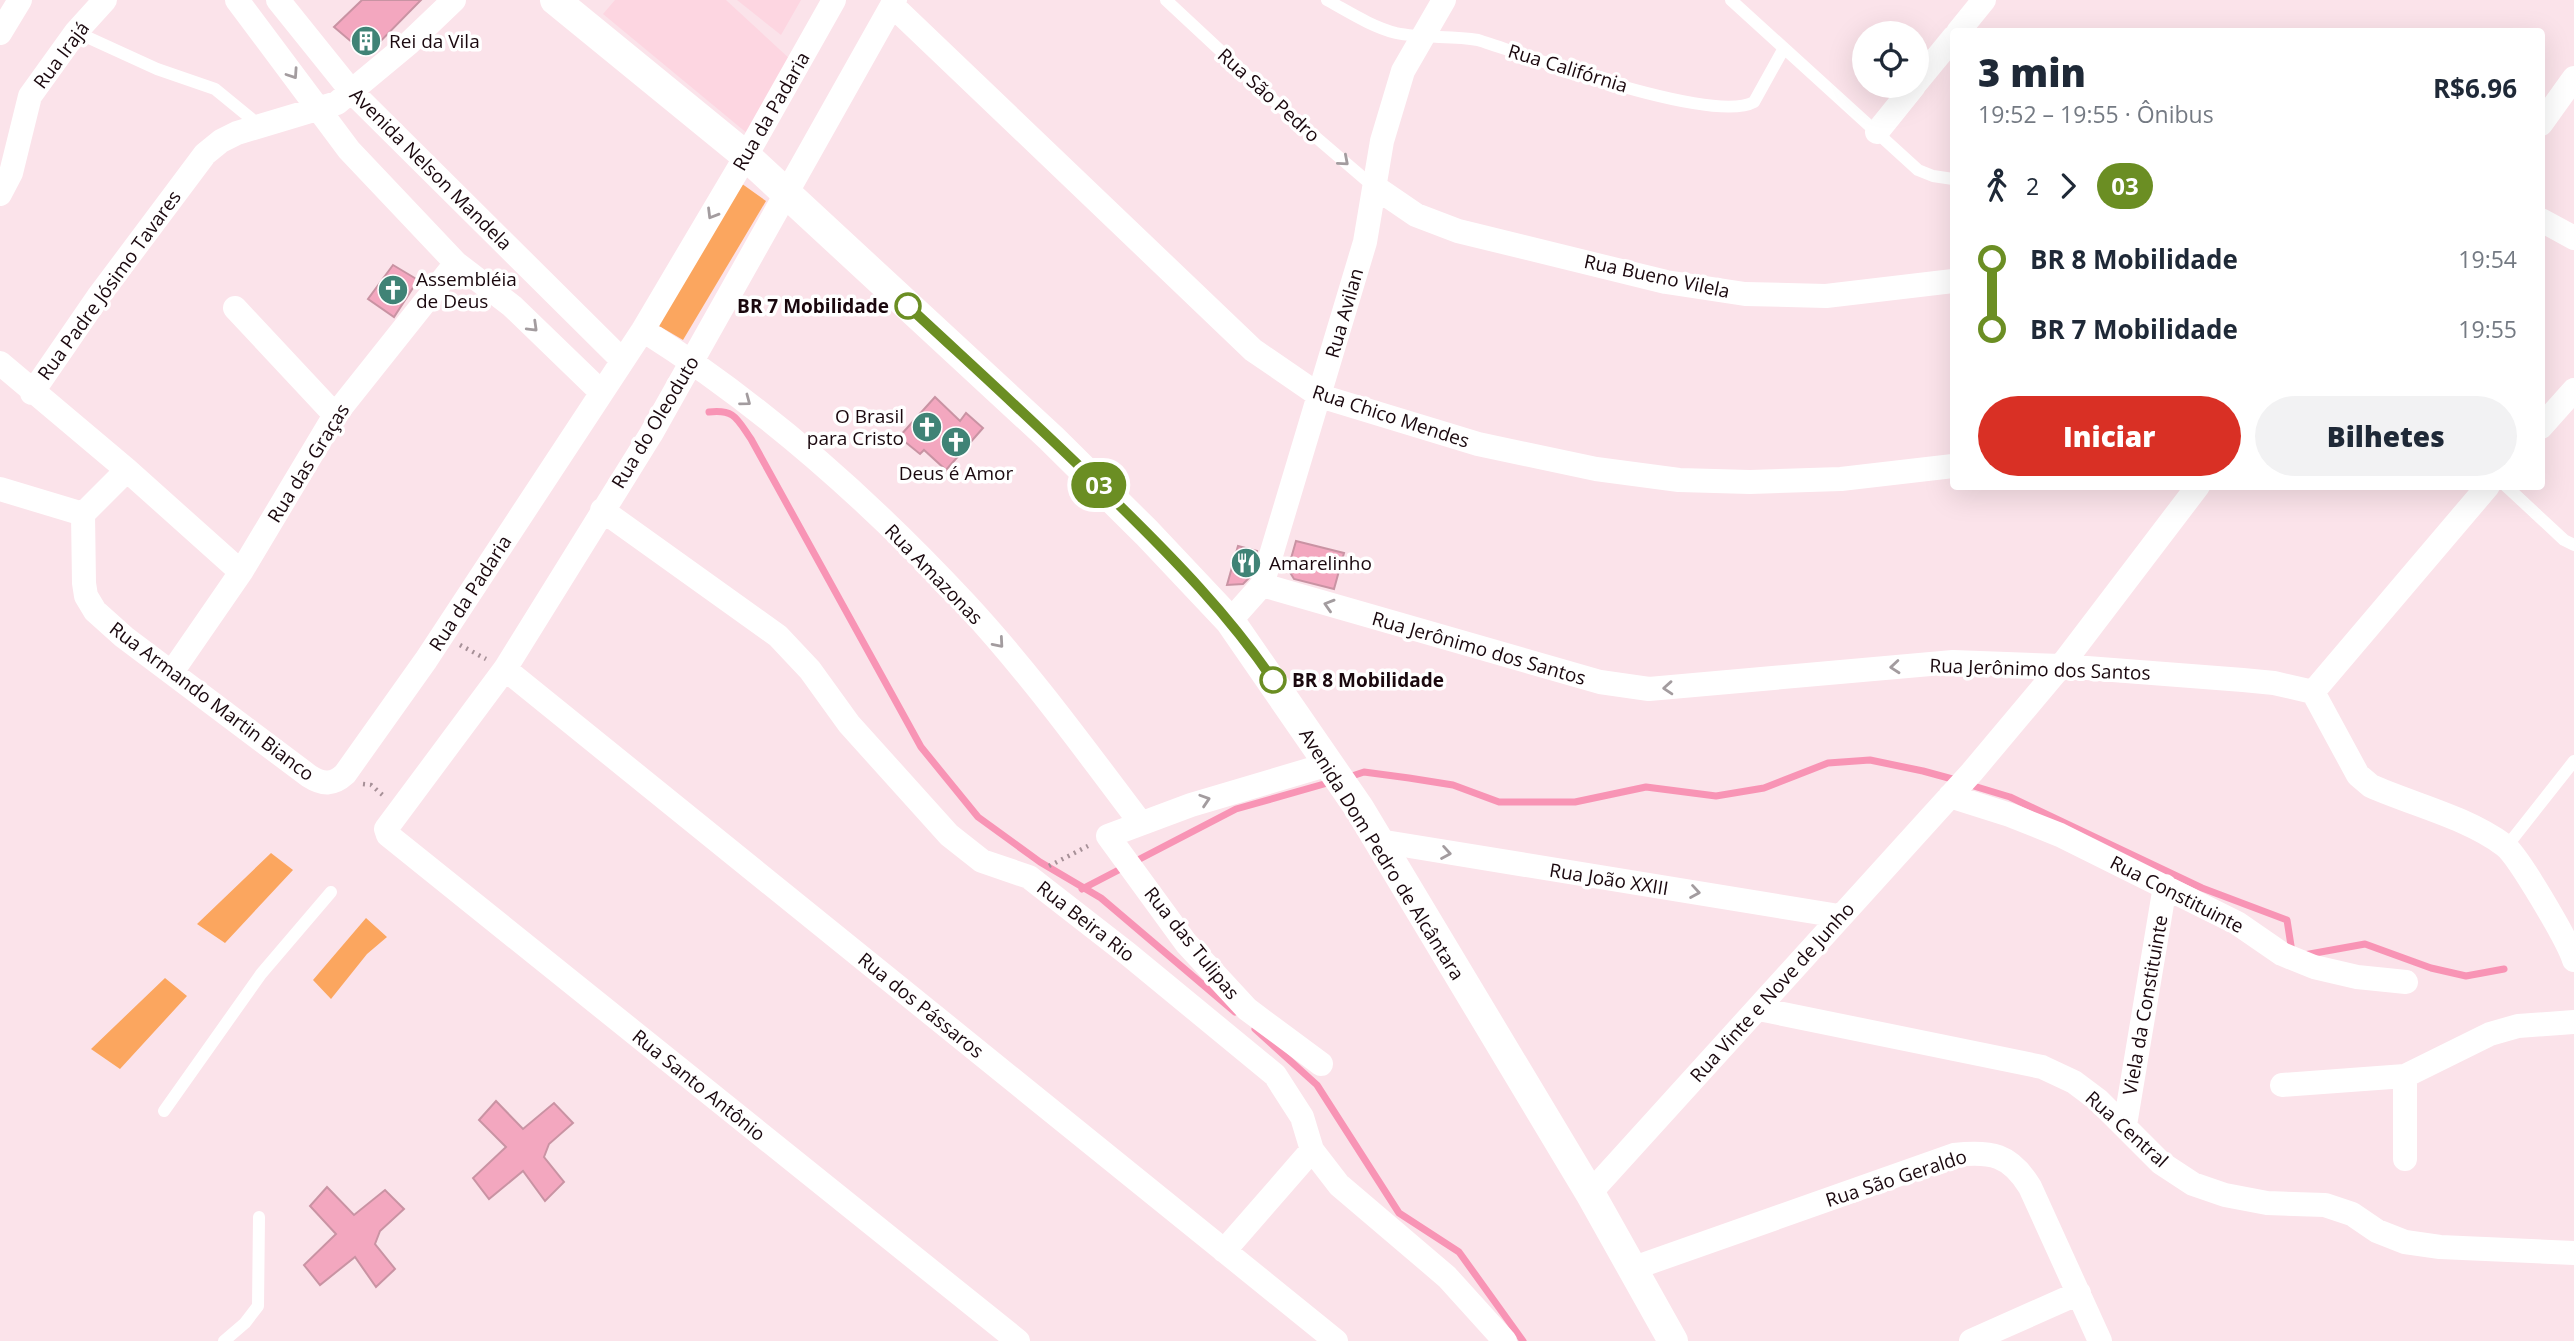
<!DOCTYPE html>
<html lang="pt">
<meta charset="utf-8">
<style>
:root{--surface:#fff;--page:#f2f2f3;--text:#1f2937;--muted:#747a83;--accent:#d93025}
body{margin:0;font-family:"Open Sans",sans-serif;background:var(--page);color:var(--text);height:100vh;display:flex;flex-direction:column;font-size:26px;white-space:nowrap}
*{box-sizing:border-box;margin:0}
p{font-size:23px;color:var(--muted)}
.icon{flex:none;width:38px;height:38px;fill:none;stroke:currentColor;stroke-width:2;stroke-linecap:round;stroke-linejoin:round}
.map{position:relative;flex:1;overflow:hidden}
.panel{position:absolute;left:1950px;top:28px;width:595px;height:462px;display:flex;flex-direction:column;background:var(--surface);border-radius:7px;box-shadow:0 7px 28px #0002}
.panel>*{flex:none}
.badge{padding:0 14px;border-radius:23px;font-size:24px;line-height:46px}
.buttons{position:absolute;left:1852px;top:21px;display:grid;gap:14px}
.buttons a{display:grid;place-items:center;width:77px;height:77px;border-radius:50%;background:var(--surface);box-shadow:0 7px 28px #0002;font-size:35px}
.map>.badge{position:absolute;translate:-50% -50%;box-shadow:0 0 0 4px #fff}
.legs{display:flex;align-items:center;gap:10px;height:77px;padding:0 28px;font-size:23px}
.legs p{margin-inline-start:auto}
.overview{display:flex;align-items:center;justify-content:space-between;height:119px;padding:0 28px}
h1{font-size:38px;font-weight:800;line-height:52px}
.button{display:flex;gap:14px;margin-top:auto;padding:14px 28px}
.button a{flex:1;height:80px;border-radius:42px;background:var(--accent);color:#fff;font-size:28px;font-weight:800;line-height:80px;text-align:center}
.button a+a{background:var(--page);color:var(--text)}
ul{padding:0 28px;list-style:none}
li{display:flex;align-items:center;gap:24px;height:70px;font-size:26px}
li i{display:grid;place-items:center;width:10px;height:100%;margin:0 9px;background:currentColor}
li i::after{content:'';width:18px;height:18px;margin:-9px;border:5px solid;border-radius:50%;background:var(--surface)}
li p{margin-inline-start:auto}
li:first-child i{background:linear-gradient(#0000 50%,currentColor 0)}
li:last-child i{background:linear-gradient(currentColor 50%,#0000 0)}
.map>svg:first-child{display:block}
.built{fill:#fdd6e1}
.green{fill:#fba65f}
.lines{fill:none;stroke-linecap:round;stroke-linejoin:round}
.stream{stroke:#f894b5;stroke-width:7}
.building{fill:#f3a7bf;stroke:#c993a3;stroke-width:2}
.path{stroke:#a69097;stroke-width:4.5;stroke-dasharray:2 5;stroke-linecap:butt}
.service{stroke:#fff;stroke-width:12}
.minor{stroke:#fff;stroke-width:24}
.tertiary{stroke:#fff;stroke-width:30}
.oneway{stroke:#a39c9f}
.line-1-casing{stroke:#fff;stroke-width:16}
.line-1{stroke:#6b8e23;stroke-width:10}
.stop-1-dot{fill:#fff;stroke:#6b8e23;stroke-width:3.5}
.labels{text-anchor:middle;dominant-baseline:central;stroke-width:7;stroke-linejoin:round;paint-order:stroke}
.poi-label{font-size:19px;fill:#1a080e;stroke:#fff;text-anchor:start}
.street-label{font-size:19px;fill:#1a080e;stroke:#fff}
.stop-label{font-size:19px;font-weight:bold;fill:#1a080e;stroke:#fff;text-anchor:end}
</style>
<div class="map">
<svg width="2574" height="1341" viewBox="0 0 2574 1341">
<rect width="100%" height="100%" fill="#fbe3ea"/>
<path class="built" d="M615,0H726L791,60L748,134L603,14Z
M737,0H801L781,35Z"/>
<path class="green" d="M738,181L766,201L683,340L654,323Z
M271,853L293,870L225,943L197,924Z
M366,918L387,937L367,954L331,999L313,980Z
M165,978L187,996L120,1069L91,1049Z"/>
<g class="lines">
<path class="stream" d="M709,412C735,409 737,419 751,439L921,747L978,817L1040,862L1101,898L1235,1012
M1346,778L1364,772L1409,778L1453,785L1499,802H1575L1646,787L1716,796L1764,788L1828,763L1870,760L1923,771L1956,780
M1967,784L2010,797L2202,888L2287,920L2292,952
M1082,889L1236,809L1331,782
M2304,955L2365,944L2431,968L2466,976L2504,969
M1255,1029L1317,1085L1399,1213L1459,1252L1523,1341"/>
</g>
<path class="building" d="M362,0H421L367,55L334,27Z
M393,265L418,280L394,317L368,299Z
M935,397L960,421L966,413L983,428L946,470L924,450L920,454L899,437Z
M1296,541L1344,553L1334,589L1294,579L1288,569Z
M1238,546L1257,551L1249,578L1243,584L1227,585Z
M496,1101L523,1129L554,1103L573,1123L549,1144L544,1157L564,1182L545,1201L523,1171L489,1199L473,1178L506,1147L479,1120Z
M327,1187L354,1215L385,1190L404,1209L380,1231L375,1244L395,1269L376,1287L355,1257L320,1285L304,1265L336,1234L310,1206Z"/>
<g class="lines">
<path class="path" d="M460,645L486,659
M363,784L371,785L385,797
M1049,866L1088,846"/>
<path class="service" d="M1166,0L1283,109L1374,187
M1327,0C1349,12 1372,27 1396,33C1423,39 1451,35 1478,40C1529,56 1712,125 1754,102L1784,48
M1731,0L1918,170L1933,176L1953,179
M76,32L157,69L215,89L259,125
M2506,486L2564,540L2574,545
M2507,846L2574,761
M164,1111L261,974L331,892
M224,1341L245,1323L258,1306L259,1217"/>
<path class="minor" d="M237,0L349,150L456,263L512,306L600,391
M278,0L352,92L622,360
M895,0L651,434L505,669L386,829L388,835L1018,1341
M892,5L1253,350L1320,396L1478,444L1596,469L1679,480L1750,482L1841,479L1953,466
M1958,32L1984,0
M0,33L20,0
M1916,83L1953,38
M2541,124L2574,78
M1877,132L1914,86
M1375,187L1416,215L1458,231L1666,282L1745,294L1826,296L1953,281
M0,194L11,173L30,96L76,32L105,0
M2541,220L2574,238
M235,308L335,415
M643,330C762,405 869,500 965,603C1029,672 1084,748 1140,822
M0,363L127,470L241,572
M32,393L98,297L205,154L221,141L237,133L337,103L408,44L454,0
M2541,427L2574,390
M127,470L83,514L84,583L86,596L95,611L124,637L309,776C323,785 333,785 345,774L426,660L643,330L746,156L834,0
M0,489L83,514
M602,510L778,636L810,670L849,724L949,835L982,861L1029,877L1128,954L1275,1075L1302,1117L1312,1150L1339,1185L1447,1277L1505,1341
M1262,585L1600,682L1649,689L1953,662L2061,666L2243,680L2274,683L2313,692L2358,775L2371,786C2414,805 2466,817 2504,845C2518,855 2568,941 2574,960
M1230,621L1262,585L1365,242L1382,141L1403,71L1444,0
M505,669L1336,1341
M172,672L241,572L335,415L456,263
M2313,692L2488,486
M1950,796L2010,815L2060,835L2237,923L2282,954L2314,967L2357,977L2406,982
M1379,841L1839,916
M1759,1009L2042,1067L2074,1082L2098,1100L2161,1163L2193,1184L2225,1195L2267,1203L2325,1205L2352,1214L2377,1231L2405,1242L2440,1247L2574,1253
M1321,1064L1247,1009L1186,943L1108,836L1191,805L1329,764
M2282,1085L2405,1076
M2125,1125L2165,886
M2405,1159V1076L2490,1034L2518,1026L2574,1022
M1590,1193L1972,772L2061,666L2198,486
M1224,1251L1312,1150
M1631,1269L1954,1155C1991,1151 2010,1154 2030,1187L2100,1341
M1971,1341L2079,1293"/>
<path class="tertiary" d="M555,0L746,156L1051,438L1147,533L1230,621L1359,808L1590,1193L1673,1341"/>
</g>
<defs><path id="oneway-chevron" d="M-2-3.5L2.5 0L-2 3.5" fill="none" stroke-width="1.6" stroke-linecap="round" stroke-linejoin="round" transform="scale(1.75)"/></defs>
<g class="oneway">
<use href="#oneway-chevron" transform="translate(293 74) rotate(56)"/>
<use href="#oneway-chevron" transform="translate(1344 161) rotate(41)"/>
<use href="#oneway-chevron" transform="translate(712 214) rotate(121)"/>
<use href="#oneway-chevron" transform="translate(533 327) rotate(44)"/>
<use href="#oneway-chevron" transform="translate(746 401) rotate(37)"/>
<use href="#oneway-chevron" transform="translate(1329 605) rotate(-163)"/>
<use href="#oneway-chevron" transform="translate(999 643) rotate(49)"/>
<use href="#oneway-chevron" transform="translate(1895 667) rotate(175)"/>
<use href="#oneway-chevron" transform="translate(1668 688) rotate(176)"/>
<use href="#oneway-chevron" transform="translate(1205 800) rotate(-18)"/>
<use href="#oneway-chevron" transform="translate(1446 853) rotate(10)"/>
<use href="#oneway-chevron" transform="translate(1695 892) rotate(9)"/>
</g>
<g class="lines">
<g class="line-1-casing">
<path id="line-1" d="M908,306C979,372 1050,436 1118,504C1174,559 1229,615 1273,680"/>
</g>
<use href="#line-1" class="line-1"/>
</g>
<defs>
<g id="building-disc" transform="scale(1.575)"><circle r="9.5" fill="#408376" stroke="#fff"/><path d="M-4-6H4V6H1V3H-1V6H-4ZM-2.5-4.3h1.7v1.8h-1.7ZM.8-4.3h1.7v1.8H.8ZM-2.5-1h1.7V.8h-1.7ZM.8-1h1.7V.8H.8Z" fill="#fff"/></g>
<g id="church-disc" transform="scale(1.575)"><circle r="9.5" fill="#408376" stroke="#fff"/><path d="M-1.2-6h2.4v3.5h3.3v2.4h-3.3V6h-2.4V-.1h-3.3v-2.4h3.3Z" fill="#fff"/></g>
<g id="restaurant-disc" transform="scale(1.575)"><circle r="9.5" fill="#408376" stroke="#fff"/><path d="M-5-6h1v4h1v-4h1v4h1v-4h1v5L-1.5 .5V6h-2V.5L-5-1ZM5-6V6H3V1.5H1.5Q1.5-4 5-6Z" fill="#fff"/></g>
</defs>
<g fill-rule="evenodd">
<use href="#building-disc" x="366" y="41"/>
<use href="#church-disc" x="393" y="290"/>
<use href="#church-disc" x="927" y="427"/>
<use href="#church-disc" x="956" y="442"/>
<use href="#restaurant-disc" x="1246" y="563"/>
</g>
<g class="stop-1-dot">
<circle cx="908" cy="306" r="12"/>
<circle cx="1273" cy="680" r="12"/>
</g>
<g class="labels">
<g class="poi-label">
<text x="389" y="41">Rei da Vila</text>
<text x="416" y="279">Assembléia<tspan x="416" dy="22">de Deus</tspan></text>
<text x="904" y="416" text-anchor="end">O Brasil<tspan x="904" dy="22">para Cristo</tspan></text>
<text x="956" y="473" text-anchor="middle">Deus é Amor</text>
<text x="1269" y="563">Amarelinho</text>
</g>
<g class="street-label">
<text transform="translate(61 55) rotate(-53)">Rua Irajá</text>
<text transform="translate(1568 68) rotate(17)">Rua Califórnia</text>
<text transform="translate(1269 95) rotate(42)">Rua São Pedro</text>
<text transform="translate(771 111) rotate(-60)">Rua da Padaria</text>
<text transform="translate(431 169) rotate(45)">Avenida Nelson Mandela</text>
<text transform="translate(1657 276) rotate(12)">Rua Bueno Vilela</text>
<text transform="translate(109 285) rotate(-54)">Rua Padre Jósimo Tavares</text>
<text transform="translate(1344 313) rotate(-74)">Rua Avilan</text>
<text transform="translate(1391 416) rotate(18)">Rua Chico Mendes</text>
<text transform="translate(655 422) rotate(-59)">Rua do Oleoduto</text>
<text transform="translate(308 463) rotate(-58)">Rua das Graças</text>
<text transform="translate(934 574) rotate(46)">Rua Amazonas</text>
<text transform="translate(470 593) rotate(-57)">Rua da Padaria</text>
<text transform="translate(1479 648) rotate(16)">Rua Jerônimo dos Santos</text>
<text transform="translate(2040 669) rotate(2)">Rua Jerônimo dos Santos</text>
<text transform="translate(212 701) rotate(37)">Rua Armando Martin Bianco</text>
<text transform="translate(1382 854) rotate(58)">Avenida Dom Pedro de Alcântara</text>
<text transform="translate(1609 879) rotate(9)">Rua João XXIII</text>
<text transform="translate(2177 894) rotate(27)">Rua Constituinte</text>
<text transform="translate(1086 921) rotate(38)">Rua Beira Rio</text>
<text transform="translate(1192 943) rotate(51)">Rua das Tulipas</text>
<text transform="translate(1772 992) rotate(-48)">Rua Vinte e Nove de Junho</text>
<text transform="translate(921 1005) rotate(39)">Rua dos Pássaros</text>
<text transform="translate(2145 1005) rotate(-80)">Viela da Constituinte</text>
<text transform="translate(699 1085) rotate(39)">Rua Santo Antônio</text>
<text transform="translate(2127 1129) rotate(42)">Rua Central</text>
<text transform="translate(1896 1178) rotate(-18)">Rua São Geraldo</text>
</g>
<g class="stop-label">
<text x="889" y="306">BR 7 Mobilidade</text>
<text x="1292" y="680" text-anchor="start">BR 8 Mobilidade</text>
</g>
</g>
</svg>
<div class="buttons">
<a><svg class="icon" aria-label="locate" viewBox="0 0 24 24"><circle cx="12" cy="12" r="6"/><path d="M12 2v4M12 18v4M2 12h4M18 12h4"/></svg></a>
</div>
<b class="badge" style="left:1099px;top:485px;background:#6b8e23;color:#fff">03</b>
<section class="panel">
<div class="overview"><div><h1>3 min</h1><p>19:52 – 19:55 · Ônibus</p></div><b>R$6.96</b></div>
<div class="legs"><svg class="icon" aria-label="walk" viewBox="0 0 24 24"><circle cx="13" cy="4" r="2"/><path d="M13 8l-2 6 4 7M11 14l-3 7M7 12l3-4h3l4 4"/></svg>2<svg class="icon" aria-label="forward" viewBox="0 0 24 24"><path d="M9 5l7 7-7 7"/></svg><b class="badge" style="background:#6b8e23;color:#fff">03</b></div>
<ul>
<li><i style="color:#6b8e23"></i><b>BR 8 Mobilidade</b><p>19:54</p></li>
<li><i style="color:#6b8e23"></i><b>BR 7 Mobilidade</b><p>19:55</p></li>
</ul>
<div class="button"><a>Iniciar</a><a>Bilhetes</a></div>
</section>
</div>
